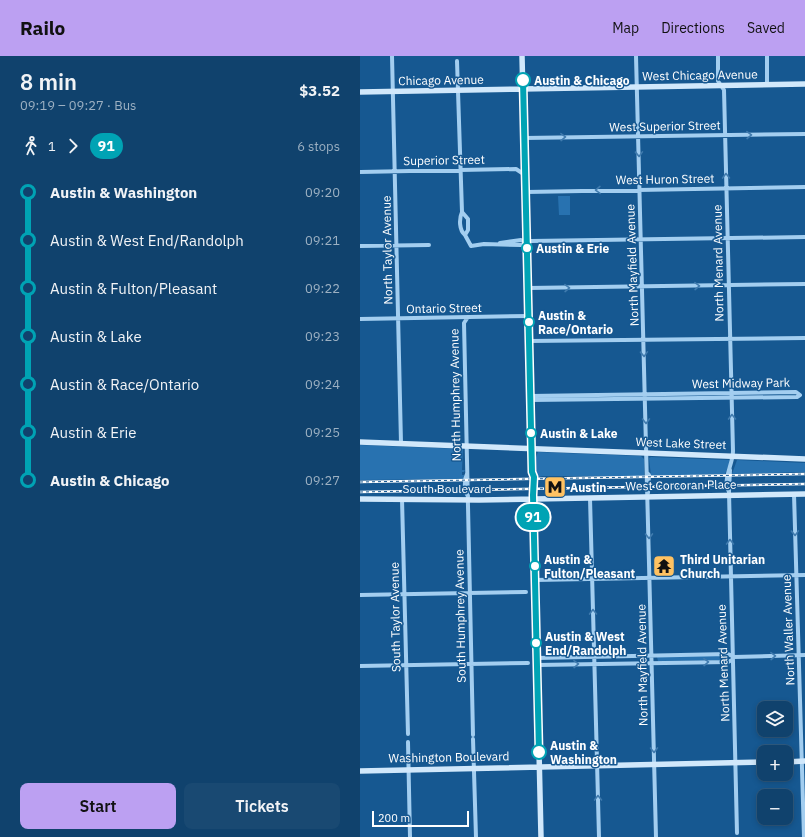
<!DOCTYPE html>
<meta charset="utf-8">
<style>
:root{--surface:#10426d;--page:#194972;--text:#f1f3f6;--muted:#9cb0c2;--line:#305b80;--accent:#bca0f2}
body{margin:0;font-family:"IBM Plex Sans",sans-serif;background:var(--page);color:var(--text);height:100vh;display:flex;flex-direction:column;font-size:15px;white-space:nowrap}
*{box-sizing:border-box;margin:0}
p{font-size:13px;color:var(--muted)}
.icon{flex:none;width:22px;height:22px;fill:none;stroke:currentColor;stroke-width:2;stroke-linecap:round;stroke-linejoin:round}
.map{position:relative;flex:1;overflow:hidden}
.drawer{display:flex;flex-direction:column;background:var(--surface);width:360px}
.drawer>*{flex:none}
.badge{padding:0 8px;border-radius:13px;font-size:14px;line-height:26px}
.buttons{position:absolute;left:397px;top:645px;display:grid;gap:8px}
.buttons a{display:grid;place-items:center;width:36px;height:36px;border-radius:8px;background:var(--surface);box-shadow:0 2px 6px #0003,0 0 0 1px var(--line);font-size:20px}
.scale{position:absolute;left:12px;bottom:10px;width:97px;box-sizing:border-box;padding-left:4px;border:2px solid #fff;border-top:0;font-size:11px;line-height:14px;white-space:nowrap;color:#fff;-webkit-text-stroke:3px #165891;paint-order:stroke}
.map>.badge{position:absolute;translate:-50% -50%;box-shadow:0 0 0 2px #fff}
.legs{display:flex;align-items:center;gap:6px;height:44px;padding:0 20px;font-size:13px}
.legs p{margin-inline-start:auto}
.summary{display:flex;align-items:center;justify-content:space-between;height:68px;padding:0 20px}
h1{font-size:22px;font-weight:600;line-height:30px}
.button{display:flex;gap:8px;margin-top:auto;padding:8px 20px}
.button a{flex:1;height:46px;border-radius:8px;background:var(--accent);color:#111;font-size:16px;font-weight:600;line-height:46px;text-align:center}
.button a+a{background:var(--page);color:var(--text)}
ul{padding:0 20px;list-style:none}
li{display:flex;align-items:center;gap:14px;height:48px;font-size:15px}
li i{display:grid;place-items:center;width:6px;height:100%;margin:0 5px;background:currentColor}
li i::after{content:'';width:10px;height:10px;margin:-5px;border:3px solid;border-radius:50%;background:var(--surface)}
li p{margin-inline-start:auto}
li:first-child i{background:linear-gradient(#0000 50%,currentColor 0)}
li:last-child i{background:linear-gradient(currentColor 50%,#0000 0)}
header{display:flex;align-items:center;gap:24px;box-sizing:border-box;height:56px;padding:0 20px;background:var(--accent);color:#111}
header strong{font-size:19px}
nav{display:flex;gap:22px;margin-inline-start:auto;font-size:14px}
main{display:flex;flex:1;min-height:0}
.map>svg:first-child{display:block}
.green{fill:#2872b0}
.lines{fill:none;stroke-linecap:round;stroke-linejoin:round}
.street{stroke:#a3cef0;stroke-width:4}
.secondary{stroke:#d1e8fb;stroke-width:5.5}
.rail-casing{stroke:#fff;stroke-width:2.5}
.rail{stroke:#165891;stroke-width:1;stroke-dasharray:3;stroke-linecap:butt}
.oneway{stroke:#407bae}
.line-1-casing{stroke:#fff;stroke-width:9}
.line-1{stroke:#00a3b4;stroke-width:6}
.stop-1-dot{fill:#fff;stroke:#00a3b4;stroke-width:2}
.labels{text-anchor:middle;dominant-baseline:central;stroke-width:3;stroke-linejoin:round;paint-order:stroke}
.street-label{font-size:12px;fill:#fff;stroke:#165891}
.stop-label{font-size:12px;font-weight:bold;fill:#fff;stroke:#165891;text-anchor:start}
.poi-label{font-size:12px;font-weight:bold;fill:#fff;stroke:#165891;text-anchor:start}
</style>
<header>
<strong>Railo</strong>
<nav><a>Map</a><a>Directions</a><a>Saved</a></nav>
</header>
<main>
<section class="drawer">
<div class="summary"><div><h1>8 min</h1><p>09:19 – 09:27 · Bus</p></div><b>$3.52</b></div>
<div class="legs"><svg class="icon" aria-label="walk" viewBox="0 0 24 24"><circle cx="13" cy="4" r="2"/><path d="M13 8l-2 6 4 7M11 14l-3 7M7 12l3-4h3l4 4"/></svg>1<svg class="icon" aria-label="forward" viewBox="0 0 24 24"><path d="M9 5l7 7-7 7"/></svg><b class="badge" style="background:#00a3b4;color:#fff">91</b><p>6 stops</p></div>
<ul>
<li><i style="color:#00a3b4"></i><b>Austin &amp; Washington</b><p>09:20</p></li>
<li><i style="color:#00a3b4"></i><span>Austin &amp; West End/Randolph</span><p>09:21</p></li>
<li><i style="color:#00a3b4"></i><span>Austin &amp; Fulton/Pleasant</span><p>09:22</p></li>
<li><i style="color:#00a3b4"></i><span>Austin &amp; Lake</span><p>09:23</p></li>
<li><i style="color:#00a3b4"></i><span>Austin &amp; Race/Ontario</span><p>09:24</p></li>
<li><i style="color:#00a3b4"></i><span>Austin &amp; Erie</span><p>09:25</p></li>
<li><i style="color:#00a3b4"></i><b>Austin &amp; Chicago</b><p>09:27</p></li>
</ul>
<div class="button"><a>Start</a><a>Tickets</a></div>
</section>
<div class="map">
<svg width="445" height="781" viewBox="0 0 445 781">
<rect width="100%" height="100%" fill="#165891"/>
<path class="green" d="M198,140H210V159H199Z
M0,389L103,393L102,414H105L104,416H102V419H104L105,423L0,424Z
M178,396L281,400L284,403V420H182L176,422V401Z
M291,401L369,404L370,406L365,418L291,420L289,402Z
M377,404L445,407V416L372,418Z
M367,599V604L298,605L297,601Z"/>
<g class="lines">
<path class="street" d="M32,0L41,387
M276,0L296,781
M358,0V25L364,34L373,395C373,409 362,423 369,436
M407,0V29
M97,5L102,156C99,163 99,174 105,179L108,174V163L102,156
M164,82L445,78
M0,116L156,113L165,119
M166,136L445,131
M105,179L111,190L124,188L161,189L171,185L445,181
M140,187L161,184L166,186
M0,190L69,189
M168,232L445,228
M108,261L104,267L113,679
M0,263L169,260
M169,285L445,282
M170,340L436,336L440,339L437,341L171,344
M370,414L369,436L377,777
M287,417L289,419L288,437
M107,418C104,424 104,435 108,440
M434,438L444,781
M230,442L239,781
M42,443L48,678
M175,524L445,519
M0,539L166,536
M374,601L445,599
M177,602L368,598L374,601
M177,609L368,606L372,604L374,601
M0,610L168,607
M113,683L116,781
M48,686L50,781"/>
<path class="secondary" d="M162,0L172,416L174,421L173,437L181,781
M0,36L445,28
M0,386L445,403
M0,443L119,444L445,438
M426,706L445,705
M0,715L404,706"/>
<g class="rail-casing">
<path id="rail" d="M0,426L445,418
M0,436L445,428"/>
</g>
<use href="#rail" class="rail"/>
</g>
<defs><path id="oneway-chevron" d="M-2-3.5L2.5 0L-2 3.5" fill="none" stroke-width="1.6" stroke-linecap="round" stroke-linejoin="round"/></defs>
<g class="oneway">
<use href="#oneway-chevron" transform="translate(389 79) rotate(-1)"/>
<use href="#oneway-chevron" transform="translate(203 81) rotate(-1)"/>
<use href="#oneway-chevron" transform="translate(279 98) rotate(88)"/>
<use href="#oneway-chevron" transform="translate(366 120) rotate(-91)"/>
<use href="#oneway-chevron" transform="translate(238 134) rotate(179)"/>
<use href="#oneway-chevron" transform="translate(337 230) rotate(-1)"/>
<use href="#oneway-chevron" transform="translate(207 232) rotate(-1)"/>
<use href="#oneway-chevron" transform="translate(284 298) rotate(88)"/>
<use href="#oneway-chevron" transform="translate(372 361) rotate(-91)"/>
<use href="#oneway-chevron" transform="translate(286 365) rotate(89)"/>
<use href="#oneway-chevron" transform="translate(435 477) rotate(88)"/>
<use href="#oneway-chevron" transform="translate(289 480) rotate(89)"/>
<use href="#oneway-chevron" transform="translate(370 486) rotate(-91)"/>
<use href="#oneway-chevron" transform="translate(233 556) rotate(-91)"/>
<use href="#oneway-chevron" transform="translate(413 600) rotate(-1)"/>
<use href="#oneway-chevron" transform="translate(346 606) rotate(-1)"/>
<use href="#oneway-chevron" transform="translate(216 608) rotate(-1)"/>
<use href="#oneway-chevron" transform="translate(294 694) rotate(89)"/>
<use href="#oneway-chevron" transform="translate(238 742) rotate(-91)"/>
</g>
<g class="lines">
<g class="line-1-casing">
<path id="line-1" d="M163,24L172,416L174,421L173,439L179,696"/>
</g>
<use href="#line-1" class="line-1"/>
</g>
<defs>
<g id="metro-square" transform="scale(1.15)"><rect x="-9" y="-9" width="18" height="18" rx="4" fill="#ffc262" stroke="#165891"/><path d="M-5.5 5V-5H-3L0 0L3-5H5.5V5H3V-.5L0 4L-3-.5V5Z" fill="#111"/></g>
<g id="temple-square" transform="scale(1.15)"><rect x="-9" y="-9" width="18" height="18" rx="4" fill="#ffc262" stroke="#165891"/><path d="M0-6L5-2H3V0L6.5 2.5H4V6H1.5V3h-3V6H-4V2.5H-6.5L-3 0V-2H-5Z" fill="#111"/></g>
</defs>
<g fill-rule="evenodd">
<use href="#metro-square" x="195" y="431"/>
<use href="#temple-square" x="304" y="510"/>
</g>
<g class="stop-1-dot">
<circle cx="163" cy="24" r="7"/>
<circle cx="167" cy="192" r="5"/>
<circle cx="169" cy="266" r="5"/>
<circle cx="171" cy="377" r="5"/>
<circle cx="175" cy="510" r="5"/>
<circle cx="176" cy="587" r="5"/>
<circle cx="179" cy="696" r="7"/>
</g>
<g class="labels">
<g class="street-label">
<text transform="translate(340 19) rotate(-1)">West Chicago Avenue</text>
<text transform="translate(81 24) rotate(-1)">Chicago Avenue</text>
<text transform="translate(305 70) rotate(-1)">West Superior Street</text>
<text transform="translate(84 104) rotate(-1)">Superior Street</text>
<text transform="translate(305 123) rotate(-1)">West Huron Street</text>
<text transform="translate(27 194) rotate(-91)">North Taylor Avenue</text>
<text transform="translate(358 207) rotate(-91)">North Menard Avenue</text>
<text transform="translate(272 209) rotate(-92)">North Mayfield Avenue</text>
<text transform="translate(84 252) rotate(-1)">Ontario Street</text>
<text transform="translate(381 327) rotate(-1)">West Midway Park</text>
<text transform="translate(95 339) rotate(-91)">North Humphrey Avenue</text>
<text transform="translate(321 387) rotate(2)">West Lake Street</text>
<text transform="translate(321 429) rotate(-1)">West Corcoran Place</text>
<text x="87" y="432">South Boulevard</text>
<text transform="translate(100 560) rotate(-91)">South Humphrey Avenue</text>
<text transform="translate(35 561) rotate(-91)">South Taylor Avenue</text>
<text transform="translate(428 574) rotate(-92)">North Waller Avenue</text>
<text transform="translate(363 607) rotate(-92)">North Menard Avenue</text>
<text transform="translate(282 609) rotate(-91)">North Mayfield Avenue</text>
<text transform="translate(89 701) rotate(-1)">Washington Boulevard</text>
</g>
<g class="stop-label">
<text x="174" y="24">Austin &amp; Chicago</text>
<text x="176" y="192">Austin &amp; Erie</text>
<text x="178" y="259">Austin &amp;<tspan x="178" dy="14">Race/Ontario</tspan></text>
<text x="180" y="377">Austin &amp; Lake</text>
<text x="184" y="503">Austin &amp;<tspan x="184" dy="14">Fulton/Pleasant</tspan></text>
<text x="185" y="580">Austin &amp; West<tspan x="185" dy="14">End/Randolph</tspan></text>
<text x="190" y="689">Austin &amp;<tspan x="190" dy="14">Washington</tspan></text>
</g>
<g class="poi-label">
<text x="210" y="431">Austin</text>
<text x="320" y="503">Third Unitarian<tspan x="320" dy="14">Church</tspan></text>
</g>
</g>
</svg>
<div class="buttons">
<a><svg class="icon" aria-label="layers" viewBox="0 0 24 24"><path d="M12 4l9 5-9 5-9-5zM3 14l9 5 9-5"/></svg></a>
<a>+</a>
<a>−</a>
</div>
<div class="scale">200 m</div>
<b class="badge" style="left:173px;top:461px;background:#00a3b4;color:#fff">91</b>
</div>
</main>
